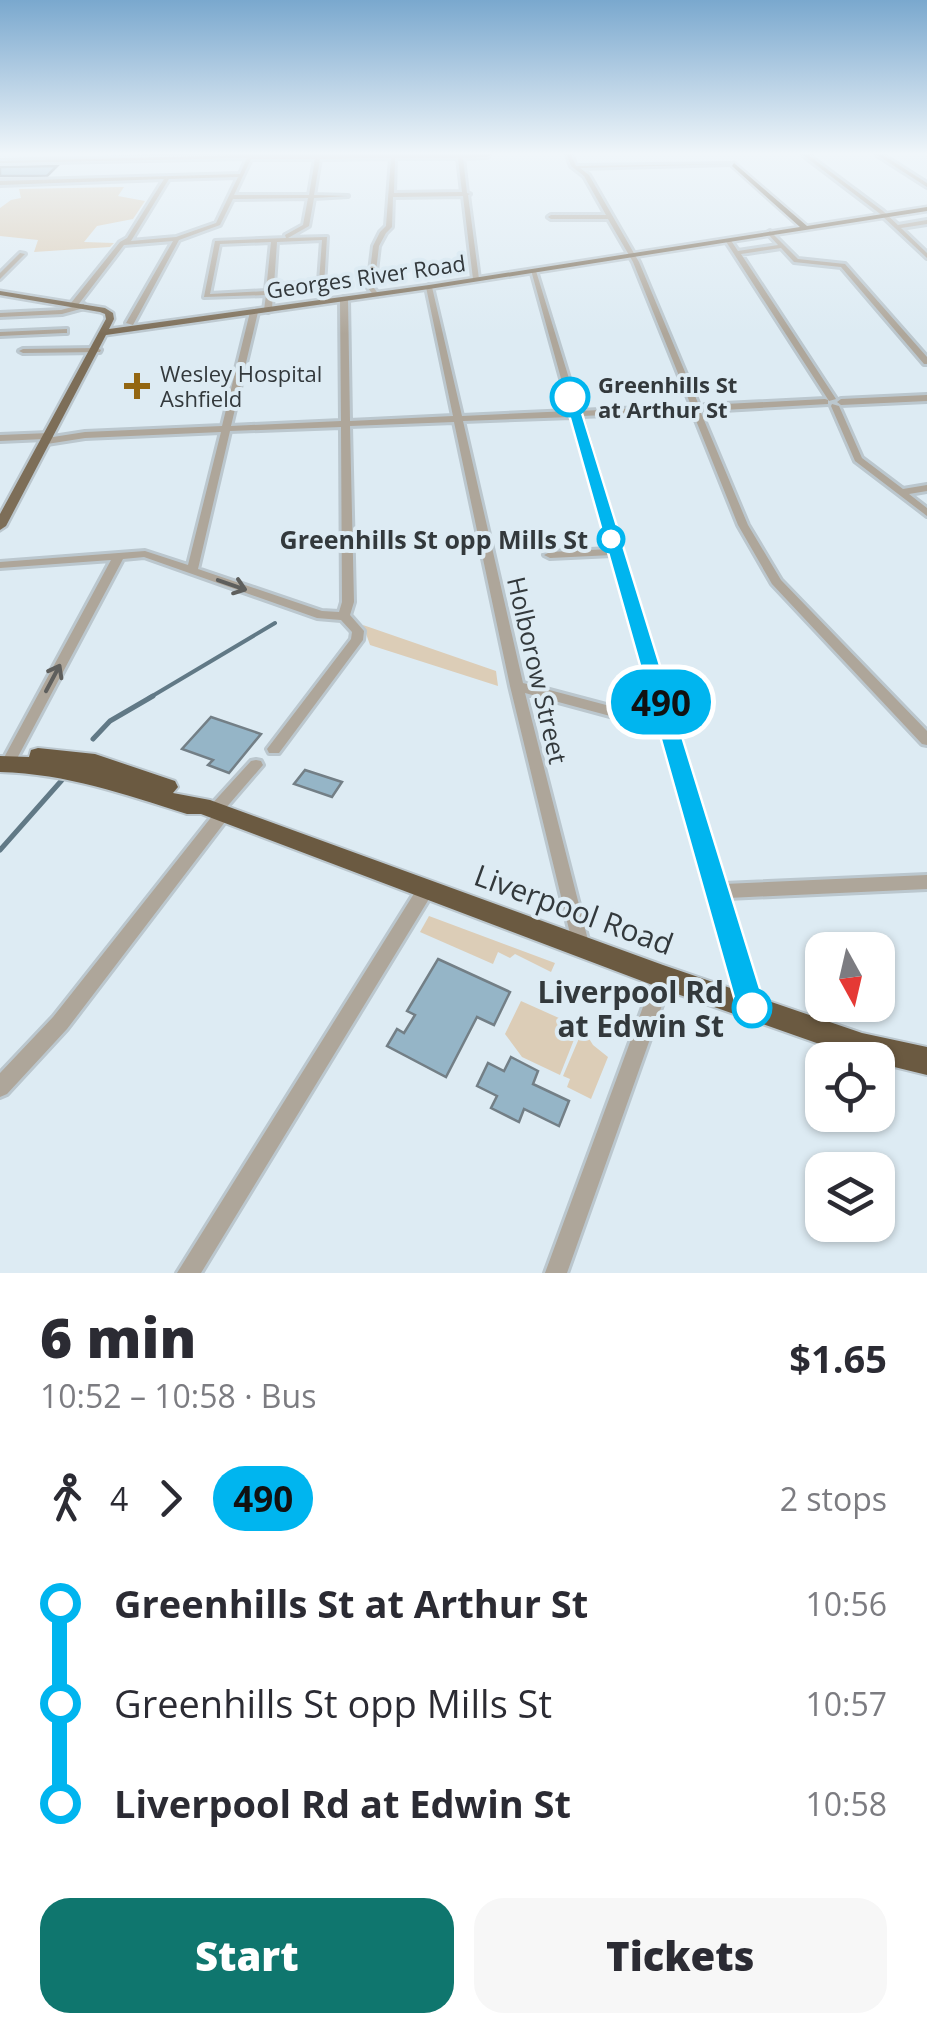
<!DOCTYPE html>
<meta charset="utf-8">
<style>
:root{--surface:#fff;--page:#f7f7f7;--text:#2b2b33;--muted:#7c7c81;--accent:#0f766e}
body{margin:0;font-family:"Open Sans",sans-serif;background:var(--page);color:var(--text);height:100vh;display:flex;flex-direction:column;font-size:38px;white-space:nowrap}
*{box-sizing:border-box;margin:0}
p{font-size:32px;color:var(--muted)}
.icon{flex:none;width:55px;height:55px;fill:none;stroke:currentColor;stroke-width:2;stroke-linecap:round;stroke-linejoin:round}
.map{position:relative;height:1273px;overflow:hidden}
.sheet{display:flex;flex-direction:column;background:var(--surface);flex:1}
.sheet>*{flex:none}
.badge{padding:0 20px;border-radius:32px;font-size:35px;line-height:65px}
.needle{width:65px;rotate:172deg}
.fabs{position:absolute;left:805px;top:932px;display:grid;gap:20px}
.fabs a{display:grid;place-items:center;width:90px;height:90px;border-radius:20px;background:var(--surface);box-shadow:0 2px 8px #0004;font-size:50px}
.map>.badge{position:absolute;translate:-50% -50%;box-shadow:0 0 0 5px #fff}
.legs{display:flex;align-items:center;gap:15px;height:110px;padding:0 40px;font-size:32px}
.legs p{margin-inline-start:auto}
.head{display:flex;align-items:center;justify-content:space-between;height:170px;padding:0 40px}
h1{font-size:55px;font-weight:800;line-height:75px}
.cta{display:flex;gap:20px;margin-top:auto;padding:20px 40px}
.cta a{flex:1;height:115px;border-radius:30px;background:var(--accent);color:#fff;font-size:40px;font-weight:800;line-height:115px;text-align:center}
.cta a+a{background:var(--page);color:var(--text)}
ul{padding:0 40px;list-style:none}
li{display:flex;align-items:center;gap:35px;height:100px;font-size:38px}
li i{display:grid;place-items:center;width:15px;height:100%;margin:0 12px;background:currentColor}
li i::after{content:'';width:25px;height:25px;margin:-12px;border:8px solid;border-radius:50%;background:var(--surface)}
li p{margin-inline-start:auto}
li:first-child i{background:linear-gradient(#0000 50%,currentColor 0)}
li:last-child i{background:linear-gradient(currentColor 50%,#0000 0)}
.map>svg:first-child{display:block}
.green{fill:#dccdb7}
.lines{fill:none;stroke-linecap:round;stroke-linejoin:round}
.stream-far1{stroke:#617986;stroke-width:4}
.stream{stroke:#617986;stroke-width:5}
.building{fill:#95b5c7;stroke:#737f86;stroke-width:2.5}
.minor-casing{stroke:#bbc7ce;stroke-width:6}
.major-casing{stroke:#bbc7ce;stroke-width:5}
.highway-casing{stroke:#bbc7ce;stroke-width:4}
.minor{fill:#aea69a;fill-rule:evenodd}
.major{fill:#7d6e58;fill-rule:evenodd}
.highway{fill:#6b5a41;fill-rule:evenodd}
.oneway{stroke:#5e5f5d}
.line-1{fill:#00b5ef;stroke:#fff;stroke-width:2.5}
.poi-dot{fill:#936612;stroke:#ddebf3;stroke-width:4}
.stop-1-dot{fill:#fff;stroke:#00b5ef;stroke-width:5}
.labels{text-anchor:middle;dominant-baseline:central;stroke-width:8;stroke-linejoin:round;paint-order:stroke}
.far-street-label{font-size:22px;fill:#33393c;stroke:#ddebf3}
.far-poi-label{font-size:22px;fill:#33393c;stroke:#ddebf3;text-anchor:start}
.far-stop-label{font-size:22px;font-weight:bold;fill:#33393c;stroke:#ddebf3;text-anchor:start}
.stop-label{font-size:25px;font-weight:bold;fill:#33393c;stroke:#ddebf3;text-anchor:end}
.street-label{font-size:25px;fill:#33393c;stroke:#ddebf3}
.near-street-label{font-size:30px;fill:#33393c;stroke:#ddebf3}
.near-stop-label{font-size:30px;font-weight:bold;fill:#33393c;stroke:#ddebf3;text-anchor:end}
</style>
<div class="map">
<svg width="927" height="1273" viewBox="0 0 927 1273">
<rect width="100%" height="100%" fill="#ddebf3"/>
<path class="green" d="M124,187L118,196L145,201L133,219L97,226L84,242L114,243L110,247L34,252L38,240L0,236V208L11,200L21,198L19,189Z
M363,625L496,671L498,686L370,645Z
M429,916L555,963L551,972L515,954L510,958L498,952L493,964L420,932Z
M521,1001L579,1027L560,1075L522,1057L505,1034Z
M583,1029L593,1045L608,1057L591,1099L567,1087L570,1079L563,1076Z"/>
<g class="lines">
<path class="stream-far1" d="M149,698L275,623"/>
<path class="stream" d="M93,739L110,721L153,696
M0,850L62,780"/>
</g>
<path class="building" d="M57,166L47,176H0V167Z
M211,717L261,734L229,773L208,765L213,760L182,749Z
M305,770L342,782L332,797L294,784Z
M438,959L510,992L494,1025L477,1017L446,1077L387,1046L397,1029L404,1033L415,1015L407,1011Z
M511,1057L538,1071L533,1084L569,1101L559,1126L524,1109L519,1122L491,1108L497,1096L477,1086L488,1063L504,1071Z"/>
<g class="lines">
<g class="minor-casing">
<path id="minor" d="M249,155H489L487,157L463,158L467,193L470,194L468,195L479,279L476,281L473,279L463,196L393,197L392,227L386,233L379,246L374,288L379,295L374,296L368,288L373,246L380,232L386,226L391,158L320,159L314,195L348,196L314,198L309,226L288,238L327,237L324,285L273,289L272,310L268,312L264,310L266,295L204,297L215,241L286,238L285,235L303,225L308,198L233,199L220,225L179,240L133,325L126,323L173,241L124,245L78,305L84,304V308L62,314L0,317V313L61,310L72,307L71,303L120,242L127,238L164,179L0,185V181L240,174L247,158L0,163V161ZM395,158H458L462,192L394,193ZM251,159H315L309,195H234ZM238,177L216,223L176,237L131,241L169,179ZM322,240L319,282L274,285L277,242ZM271,242L266,291L210,294L220,244Z
M567,155H571L576,166L731,164L580,168L589,175L639,262L698,403L697,405L690,403L633,262L608,219H551L548,217L551,215H606L584,176L571,166Z
M803,155H808L883,211L898,225L927,220V224L901,228L927,253V258L879,213Z
M877,155H883L927,183V187Z
M770,231L798,259L845,264L927,357V364H924L841,267L794,262L781,248L741,254L836,399L829,401L725,240L730,239L738,251L778,245L767,233Z
M20,253L25,254L0,279V273Z
M531,270L536,271L579,411L684,406L688,409L684,412L581,416L724,884L927,875V889L728,898L761,1007L759,1013L752,1016L745,1013L743,1007L662,730L525,693L589,944L586,950L580,952L574,950L510,686L454,422L350,426L354,602L350,615L364,631L363,640L279,753H269L267,749L351,639L352,632L341,620L317,618L144,557L123,559L12,768L7,769L2,768L0,765L111,560L0,568V562L145,551L188,565L221,432L85,438L47,444L42,441L44,439L0,441V435L49,433L52,434L53,437L85,432L222,426L250,312L254,310L258,312L231,426L341,421L340,299L344,297L348,299L350,421L453,416L426,287L429,285L432,287L462,416L570,411ZM572,417L610,549L550,552L544,555L550,558L612,555L659,719L523,683L463,421ZM341,427L342,602L339,612L322,611L198,569L230,431Z
M67,329V333H64L0,336V332Z
M97,348L101,350L100,352L23,353L19,351L23,349Z
M927,395V401L841,405L837,402L841,399Z
M825,399L828,400V404L705,411L701,408L705,405Z
M832,404L839,406L862,458L903,489L927,485V491L909,494L927,508V516L855,461L831,406Z
M697,410L701,413L748,525L781,580L927,731V745L922,744L772,584L738,525L693,413Z
M256,760L261,761L263,765L225,809L231,814L228,818L67,1029L7,1094L0,1097V1073L53,1017L213,815L207,810L210,806L251,761Z
M426,882L432,884L434,889L432,894L201,1273H177L420,884Z
M663,969L669,971L672,977L567,1273H545L654,977L657,971Z"/>
</g>
<g class="major-casing">
<path id="major" d="M734,163L807,226L927,207V211L429,289L106,335L6,526L0,530V514L106,319L105,314L100,312L0,295V291L105,308L113,313L114,319L109,329L429,285L800,227L732,166Z"/>
</g>
<g class="highway-casing">
<path id="highway" d="M38,748L95,754L175,781L178,787L173,793L210,800L663,965L862,1033L927,1047V1075L878,1063V1060L862,1059L663,989L201,814H187C123,794 68,774 0,772V756L29,757L31,750Z"/>
</g>
<use href="#minor" class="minor"/>
<use href="#major" class="major"/>
<use href="#highway" class="highway"/>
</g>
<defs><path id="oneway-shaft" d="M-6 0H5M1.5-3L5.5 0L1.5 3" fill="none" stroke-width="1.6" stroke-linecap="round" stroke-linejoin="round" transform="scale(2.5)"/></defs>
<g class="oneway">
<use href="#oneway-shaft" transform="translate(232 585) rotate(19)"/>
<use href="#oneway-shaft" transform="translate(53 678) rotate(-62)"/>
</g>
<linearGradient id="sky" x2="0" y2="1"><stop stop-color="#7aa8ce"/><stop offset="0.46" stop-color="#f0f6fa"/><stop offset="1" stop-color="#f0f6fa" stop-opacity="0"/></linearGradient>
<rect width="927" height="334" fill="url(#sky)"/>
<path class="line-1" d="M570,393L577,397L766,1008L762,1017L752,1021L742,1017L737,1008L564,397Z"/>
<path class="poi-dot" d="M132 371h10v10h10v10h-10v10h-10v-10h-10v-10h10z"/>
<g class="stop-1-dot">
<circle cx="570" cy="397" r="18"/>
<circle cx="611" cy="539" r="12"/>
<circle cx="752" cy="1008" r="18"/>
</g>
<g class="labels">
<g class="far-street-label">
<text transform="translate(366 276) rotate(-8)">Georges River Road</text>
</g>
<g class="far-poi-label">
<text x="160" y="373">Wesley Hospital<tspan x="160" dy="25">Ashfield</tspan></text>
</g>
<g class="far-stop-label">
<text x="598" y="384">Greenhills St<tspan x="598" dy="25">at Arthur St</tspan></text>
</g>
<g class="stop-label">
<text x="588" y="539">Greenhills St opp Mills St</text>
</g>
<g class="street-label">
<text transform="translate(538 670) rotate(77)">Holborow Street</text>
</g>
<g class="near-street-label">
<text transform="translate(574 909) rotate(20)">Liverpool Road</text>
</g>
<g class="near-stop-label">
<text x="724" y="991">Liverpool Rd<tspan x="724" dy="34">at Edwin St</tspan></text>
</g>
</g>
</svg>
<div class="fabs">
<a><svg class="needle" viewBox="-14 -14 28 28"><path d="M0-13l5 13h-10z" fill="#e53935"/><path d="M0 13l5-13h-10z" fill="#7c7c81"/></svg></a>
<a><svg class="icon" aria-label="locate" viewBox="0 0 24 24"><circle cx="12" cy="12" r="6"/><path d="M12 2v4M12 18v4M2 12h4M18 12h4"/></svg></a>
<a><svg class="icon" aria-label="layers" viewBox="0 0 24 24"><path d="M12 4l9 5-9 5-9-5zM3 14l9 5 9-5"/></svg></a>
</div>
<b class="badge" style="left:661px;top:702px;background:#00b5ef;color:#111">490</b>
</div>
<section class="sheet">
<div class="head"><div><h1>6 min</h1><p>10:52 – 10:58 · Bus</p></div><b>$1.65</b></div>
<div class="legs"><svg class="icon" aria-label="walk" viewBox="0 0 24 24"><circle cx="13" cy="4" r="2"/><path d="M13 8l-2 6 4 7M11 14l-3 7M7 12l3-4h3l4 4"/></svg>4<svg class="icon" aria-label="forward" viewBox="0 0 24 24"><path d="M9 5l7 7-7 7"/></svg><b class="badge" style="background:#00b5ef;color:#111">490</b><p>2 stops</p></div>
<ul>
<li><i style="color:#00b5ef"></i><b>Greenhills St at Arthur St</b><p>10:56</p></li>
<li><i style="color:#00b5ef"></i><span>Greenhills St opp Mills St</span><p>10:57</p></li>
<li><i style="color:#00b5ef"></i><b>Liverpool Rd at Edwin St</b><p>10:58</p></li>
</ul>
<div class="cta"><a>Start</a><a>Tickets</a></div>
</section>
